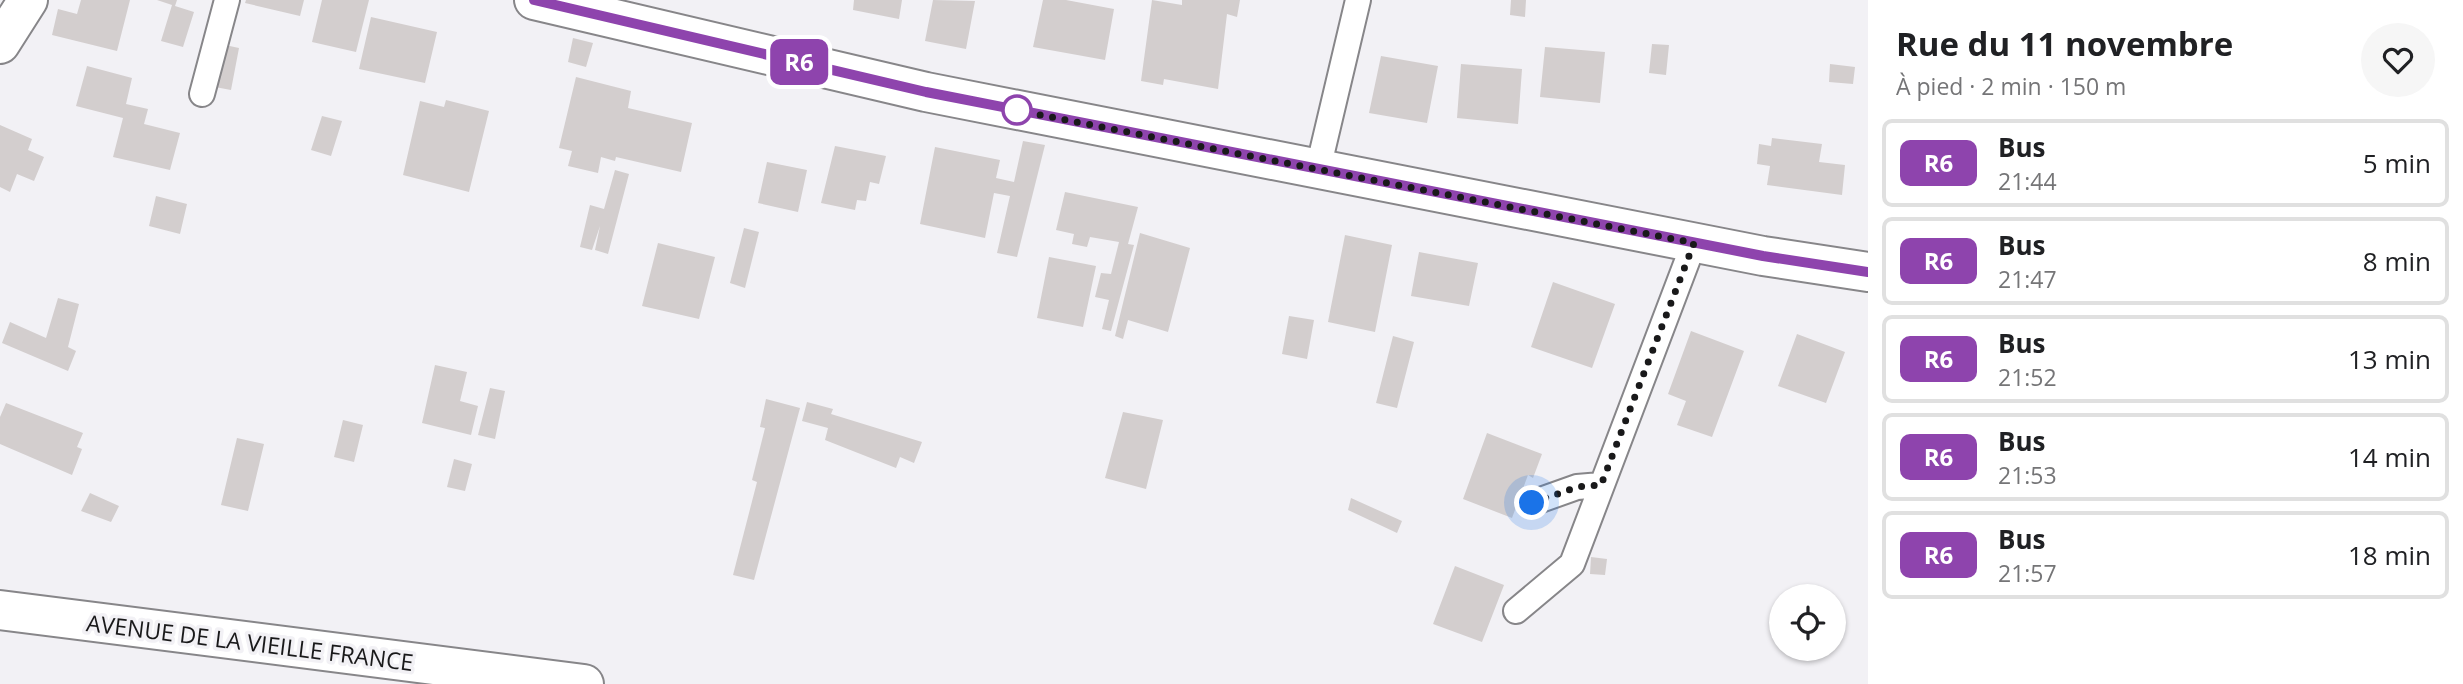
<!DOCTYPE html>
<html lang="fr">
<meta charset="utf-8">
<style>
:root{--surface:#fff;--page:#f6f6f6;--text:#202124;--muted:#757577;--line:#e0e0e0}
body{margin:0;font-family:"Open Sans",sans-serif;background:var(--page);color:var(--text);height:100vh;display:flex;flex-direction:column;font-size:26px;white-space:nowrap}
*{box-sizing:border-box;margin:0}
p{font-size:23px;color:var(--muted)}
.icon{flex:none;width:38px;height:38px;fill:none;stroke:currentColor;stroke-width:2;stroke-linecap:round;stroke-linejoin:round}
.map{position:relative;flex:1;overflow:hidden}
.sheet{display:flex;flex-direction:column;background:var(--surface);width:595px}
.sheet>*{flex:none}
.badge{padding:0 14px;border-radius:10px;font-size:24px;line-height:46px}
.tools{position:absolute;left:1769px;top:584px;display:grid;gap:14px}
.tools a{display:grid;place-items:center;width:77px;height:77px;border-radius:50%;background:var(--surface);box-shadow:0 2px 5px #0004;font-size:35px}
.you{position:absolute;width:35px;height:35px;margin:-18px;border:5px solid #fff;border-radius:50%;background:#1a73e8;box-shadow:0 0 0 10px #1a73e833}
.map>.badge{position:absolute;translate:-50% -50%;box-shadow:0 0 0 4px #fff}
.round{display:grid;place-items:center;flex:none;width:74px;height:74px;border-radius:37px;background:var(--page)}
.summary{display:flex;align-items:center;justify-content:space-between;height:119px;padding:0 28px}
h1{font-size:33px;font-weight:700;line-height:52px}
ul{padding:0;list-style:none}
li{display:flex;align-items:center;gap:21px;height:88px;margin:0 14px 10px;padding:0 14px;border:4px solid var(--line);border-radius:10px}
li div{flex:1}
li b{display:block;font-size:26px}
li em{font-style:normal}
li .badge{min-width:77px;font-weight:700;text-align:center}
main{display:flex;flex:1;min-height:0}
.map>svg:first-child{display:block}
.building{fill:#d3cece}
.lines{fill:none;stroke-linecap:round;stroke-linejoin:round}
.service-casing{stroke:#878689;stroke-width:28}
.minor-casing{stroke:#878689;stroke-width:42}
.service{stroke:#fff;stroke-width:24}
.minor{stroke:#fff;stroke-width:38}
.line-casing{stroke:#fff;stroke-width:16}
.line{stroke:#8e44ad;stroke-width:10}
.walk{stroke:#19191a;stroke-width:7;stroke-dasharray:0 12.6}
.stop-dot{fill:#fff;stroke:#8e44ad;stroke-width:3.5}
.labels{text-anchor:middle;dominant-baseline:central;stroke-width:7;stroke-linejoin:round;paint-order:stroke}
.street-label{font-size:23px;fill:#19191a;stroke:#f2f1f5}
</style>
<main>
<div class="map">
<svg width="1868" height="684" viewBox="0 0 1868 684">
<rect width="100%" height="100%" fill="#f2f1f5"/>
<path class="building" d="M81,0H130L117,51L52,35L58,9L77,14Z
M157,0H177L175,6L194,12L183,47L161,41L172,5Z
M246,0H304L300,16L245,3Z
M322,0H369L356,52L312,42Z
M854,0H902L899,19L853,10Z
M933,0L975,1L966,49L925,41Z
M1043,0H1066L1114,9L1105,60L1033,47Z
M1152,0L1182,5V0H1240L1237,17L1227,14L1218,89L1164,79L1163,85L1141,81Z
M1511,0H1526L1525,17L1510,15Z
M371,17L437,32L425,83L359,69Z
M573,38L593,43L586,67L568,62Z
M1652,44L1669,45L1666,75L1649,73Z
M225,45L239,48L231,90L215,87Z
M1545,47L1605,52L1600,103L1540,97Z
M1381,56L1438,66L1427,123L1369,113Z
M1461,64L1522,69L1518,124L1457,118Z
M1830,64L1855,67L1853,84L1829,82Z
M87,66L132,78L126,104L148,109L144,124L180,133L170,170L113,157L123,118L76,106Z
M576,77L631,91L628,108L692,123L681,172L616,157L615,161L601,157L598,173L568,166L572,151L559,148Z
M446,100L489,111L469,192L403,175L420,101L444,107Z
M322,116L342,121L331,156L311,150Z
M0,125L32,139L28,150L44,157L34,181L17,174L10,192L0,187Z
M1772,138L1822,144L1819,162L1845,165L1842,195L1767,185L1770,166L1757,164L1759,144L1771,146Z
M1023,141L1045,145L1017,257L997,253L1010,196L994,193L985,238L920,224L935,147L1000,160L996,178L1014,182Z
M835,146L886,156L879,184L870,182L866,201L857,200L855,210L821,203Z
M767,162L807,170L798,212L758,203Z
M615,170L629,174L608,254L595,250L600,226L592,250L580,247L590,205L604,209Z
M1065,192L1138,207L1128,244L1134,245L1111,331L1102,329L1109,300L1095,297L1101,273L1111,274L1119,242L1090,237L1087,247L1072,244L1074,234L1056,230Z
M156,196L187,204L180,234L149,226Z
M744,228L759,232L745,288L730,283Z
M1140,233L1190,248L1168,332L1128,320L1123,339L1115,336Z
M1345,235L1392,245L1375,332L1328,322Z
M658,243L715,257L699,319L642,306Z
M1419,252L1478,263L1469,306L1411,296Z
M1049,257L1096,266L1083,327L1037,318Z
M1553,282L1615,304L1592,368L1531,347Z
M58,298L79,304L68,347L76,351L68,371L2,343L10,322L46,338Z
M1289,316L1314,320L1307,359L1282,354Z
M1691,331L1744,351L1712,437L1677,425L1686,401L1668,394Z
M1797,334L1845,352L1826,403L1778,386Z
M1393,336L1414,342L1397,408L1376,403Z
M435,365L467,372L460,401L478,406L471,435L422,423Z
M490,388L505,391L495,439L478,435Z
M766,399L800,408L754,580L733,575L757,482L752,480L765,428L760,427Z
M807,402L833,409L831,414L922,442L914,463L900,457L896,468L825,440L828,428L802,421Z
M6,403L83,433L77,447L82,449L72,475L0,444V417Z
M1123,412L1163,420L1146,489L1105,478Z
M343,420L363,425L354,462L334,457Z
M1487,433L1542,454L1533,478L1528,475L1512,518L1463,499Z
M237,438L264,444L248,511L221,505Z
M454,459L472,464L465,491L447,487Z
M90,493L119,506L111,522L81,511Z
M1351,498L1402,521L1397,533L1348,510Z
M1591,557L1607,559L1605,575L1590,574Z
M1455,566L1504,585L1482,642L1433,624Z"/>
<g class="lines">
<g class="service-casing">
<path id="service" d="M202,94L227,0
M1318,169L1358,0
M1532,503L1577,487L1601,485
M1516,611L1572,564L1694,243"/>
</g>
<g class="minor-casing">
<path id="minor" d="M534,0L926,92L1763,256L1868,272
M0,44L28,0
M0,610L584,684"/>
</g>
<use href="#service" class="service"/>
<use href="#minor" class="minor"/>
</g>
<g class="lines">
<g class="line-casing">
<path id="line" d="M534,0L926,92L1763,256L1868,272"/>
</g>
<use href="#line" class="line"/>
<path class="walk" d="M1017,110L1010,109L1694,243L1601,485L1577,487L1532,503"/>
</g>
<circle class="stop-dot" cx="1017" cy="110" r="14"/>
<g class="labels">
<g class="street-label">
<text transform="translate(250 642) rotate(7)">AVENUE DE LA VIEILLE FRANCE</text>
</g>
</g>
</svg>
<div class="tools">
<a><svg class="icon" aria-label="locate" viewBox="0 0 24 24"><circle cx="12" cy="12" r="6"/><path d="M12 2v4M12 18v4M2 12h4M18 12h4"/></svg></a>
</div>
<div class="you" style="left:1532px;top:503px"></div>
<b class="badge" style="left:799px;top:62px;background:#8e44ad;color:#fff">R6</b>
</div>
<section class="sheet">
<div class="summary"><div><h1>Rue du 11 novembre</h1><p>À pied · 2 min · 150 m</p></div><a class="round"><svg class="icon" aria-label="heart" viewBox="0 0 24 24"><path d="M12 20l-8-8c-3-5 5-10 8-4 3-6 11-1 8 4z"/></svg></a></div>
<ul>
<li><span class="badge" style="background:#8e44ad;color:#fff">R6</span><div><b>Bus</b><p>21:44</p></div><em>5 min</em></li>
<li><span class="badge" style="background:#8e44ad;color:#fff">R6</span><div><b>Bus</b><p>21:47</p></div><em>8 min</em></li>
<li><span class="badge" style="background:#8e44ad;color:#fff">R6</span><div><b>Bus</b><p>21:52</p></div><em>13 min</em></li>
<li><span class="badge" style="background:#8e44ad;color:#fff">R6</span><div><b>Bus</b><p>21:53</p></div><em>14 min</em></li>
<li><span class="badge" style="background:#8e44ad;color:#fff">R6</span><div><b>Bus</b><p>21:57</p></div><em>18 min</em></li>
</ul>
</section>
</main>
